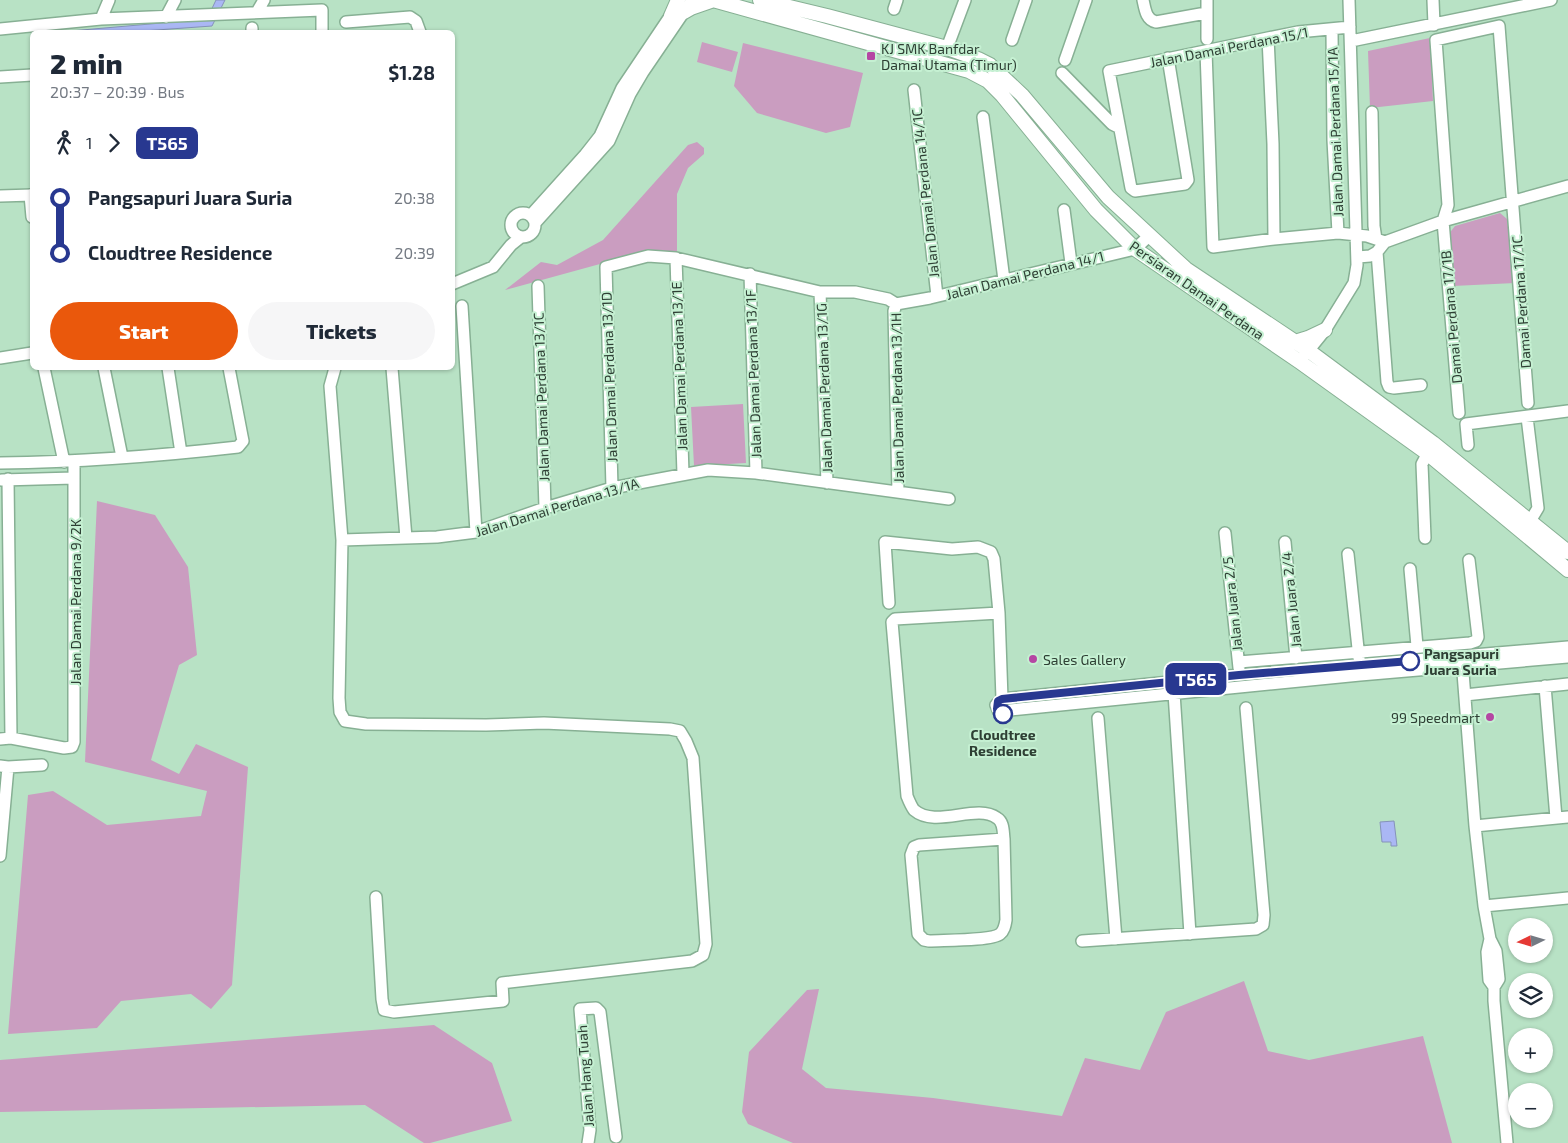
<!DOCTYPE html>
<meta charset="utf-8">
<style>
:root{--surface:#fff;--page:#f6f6f7;--text:#1f2937;--muted:#747a83;--accent:#ea580c}
body{margin:0;font-family:"Exo 2",sans-serif;background:var(--page);color:var(--text);height:100vh;display:flex;flex-direction:column;font-size:19px;white-space:nowrap}
*{box-sizing:border-box;margin:0}
p{font-size:16px;color:var(--muted)}
.icon{flex:none;width:28px;height:28px;fill:none;stroke:currentColor;stroke-width:2;stroke-linecap:round;stroke-linejoin:round}
.map{position:relative;flex:1;overflow:hidden}
.drawer{position:absolute;left:30px;top:30px;width:425px;height:340px;display:flex;flex-direction:column;background:var(--surface);border-radius:8px;box-shadow:0 1px 4px #0004}
.drawer>*{flex:none}
.badge{padding:0 10px;border-radius:8px;font-size:18px;line-height:32px}
.needle{width:32px;rotate:265deg}
.fabs{position:absolute;left:1508px;top:918px;display:grid;gap:10px}
.fabs a{display:grid;place-items:center;width:45px;height:45px;border-radius:50%;background:var(--surface);box-shadow:0 1px 4px #0004;font-size:25px}
.map>.badge{position:absolute;translate:-50% -50%;box-shadow:0 0 0 2px #fff}
.legs{display:flex;align-items:center;gap:8px;height:55px;padding:0 20px;font-size:16px}
.legs p{margin-inline-start:auto}
.headline{display:flex;align-items:center;justify-content:space-between;height:85px;padding:0 20px}
h1{font-size:28px;font-weight:800;line-height:38px}
.button{display:flex;gap:10px;margin-top:auto;padding:10px 20px}
.button a{flex:1;height:58px;border-radius:30px;background:var(--accent);color:#fff;font-size:20px;font-weight:800;line-height:58px;text-align:center}
.button a+a{background:var(--page);color:var(--text)}
ul{padding:0 20px;list-style:none}
li{display:flex;align-items:center;gap:18px;height:55px;font-size:19px}
li i{display:grid;place-items:center;width:8px;height:100%;margin:0 6px;background:currentColor}
li i::after{content:'';width:12px;height:12px;margin:-6px;border:4px solid;border-radius:50%;background:var(--surface)}
li p{margin-inline-start:auto}
li:first-child i{background:linear-gradient(#0000 50%,currentColor 0)}
li:last-child i{background:linear-gradient(currentColor 50%,#0000 0)}
.map>svg:first-child{display:block}
.green{fill:#ca9dc0}
.water{fill:#aab7f4;stroke:#8593ba}
.lines{fill:none;stroke-linecap:round;stroke-linejoin:round}
.minor-casing{stroke:#87b094;stroke-width:14}
.major-casing{stroke:#87b094;stroke-width:16}
.minor{stroke:#fff;stroke-width:11}
.major{stroke:#fff;stroke-width:14}
.line-1-casing{stroke:#fff;stroke-width:11}
.line-1{stroke:#283890;stroke-width:8}
.poi-dot{fill:#b546a3;stroke:#c5f0d2;stroke-width:2}
.stop-1-dot{fill:#fff;stroke:#283890;stroke-width:2.5}
.labels{text-anchor:middle;dominant-baseline:central;stroke-width:4;stroke-linejoin:round;paint-order:stroke}
.street-label{font-size:14px;fill:#2e3f34;stroke:#c5f0d2}
.poi-label{font-size:14px;fill:#2e3f34;stroke:#c5f0d2;text-anchor:start}
.stop-label{font-size:14px;font-weight:bold;fill:#2e3f34;stroke:#c5f0d2;text-anchor:start}
</style>
<div class="map">
<svg width="1568" height="1143" viewBox="0 0 1568 1143">
<rect width="100%" height="100%" fill="#b8e2c5"/>
<path class="green" d="M1430,38L1433,101L1370,108L1368,51Z
M702,42L738,52L732,72L697,62Z
M743,43L863,73L850,127L826,133L757,113L734,86Z
M697,142L704,148V154L688,168L677,194V253L651,250L505,290L541,262L557,265L603,240L688,145Z
M1500,213L1507,219L1515,283L1453,286L1448,235L1455,226Z
M743,404L746,463L694,466L691,407Z
M97,501L155,515L188,567L197,655L179,665L151,760L179,774L196,744L248,767L232,985L211,1009L191,994L121,1001L97,1028L8,1034L28,795L53,791L107,825L201,816L207,791L85,762Z
M1244,981L1268,1051L1309,1060L1423,1036L1452,1143H793L748,1124L742,1112L749,1052L807,990L819,989L802,1069L826,1088L933,1098L1062,1116L1085,1058L1140,1070L1166,1012Z
M434,1025L492,1063L512,1121L430,1143H424L365,1105L0,1112V1060Z"/>
<path class="water" d="M216,0H225L212,26L129,32H59L207,19Z
M1394,821L1397,846H1391V842H1382L1380,822Z"/>
<g class="lines">
<g class="minor-casing">
<path id="minor" d="M1143,0C1145,9 1146,20 1156,22L1206,13
M1207,0V39
M1433,0L1434,25
M894,9L897,0
M322,10V32
M257,12L264,0
M166,17L175,0
M101,19L109,0
M346,22L410,17L416,21L420,32
M252,28V32
M0,29L101,19L322,10
M1332,30L1333,140L1338,233
M1268,38L1273,144L1274,239
M1012,40L1026,0
M1351,41L1551,0
M947,48L965,0
M1206,51L1213,247L1274,239L1338,233L1367,236L1385,242
M1168,58L1188,180L1185,184L1135,191L1131,188L1109,71L1268,38L1298,32L1350,27
M1065,60L1086,0
M1062,73L1112,124L1118,127
M0,77L32,75
M914,90L937,296
M1372,112L1374,226L1376,239
M983,117L1004,280
M30,195L32,217
M0,196L32,195
M1064,210L1071,263
M511 225a12 12 0 1 1 24 0a12 12 0 1 1-24 0Z
M531,215L585,155L600,136L622,88L675,9
M535,223L609,141L630,94L643,72L692,0
M1377,252L1387,382L1389,387L1394,388L1421,385
M1358,257L1370,256L1377,252L1385,242L1443,221L1568,186
M676,258L683,474
M750,274L756,473
M452,284L493,267L511,245L521,237
M538,286L545,508
M820,292L827,483
M896,304L930,298L1135,249L1149,236
M896,304L894,311L898,492
M462,306L476,532
M1304,356L1325,330L1354,283L1357,265L1349,0
M0,358L32,353
M44,368L64,462
M104,368L122,457
M168,368L181,453
M335,368L330,386L342,540L339,698L340,712L345,721L366,724L486,725L544,723L670,729L680,731L686,741L693,758L706,944L703,955L692,961L502,983L503,1001L394,1012L384,1010L382,999L376,897
M392,368L406,538
M1459,413L1443,221L1448,205L1436,40L1499,26L1528,403
M1468,445L1466,424L1568,411
M0,463C80,462 159,456 238,447L243,441L242,436L229,368
M8,479L11,738
M2,480L74,478
M612,488L606,267L648,256L676,258L820,292H855L888,299L896,304
M1526,528L1538,508L1527,417
M1225,533L1239,668
M1425,538L1422,464L1431,447
M342,540L437,537L476,532L545,508L612,488L708,470L756,473L949,499
M1285,542L1296,658
M1348,554L1359,658
M1410,569L1417,646
M889,603L885,542L952,549L978,547L991,552L994,559L999,613L1002,699L996,705L999,712L1003,714L1010,710L1360,675L1568,657
M999,613L895,619L892,622L907,796C909,801 911,806 914,810C936,829 976,803 997,818C1004,822 1003,832 1004,839L1006,920C1005,926 1004,931 1000,934C991,941 943,940 929,941L924,940L918,934L911,855L914,847L919,845L1004,839
M1462,660L1475,826L1484,906L1568,898
M1239,662L1470,643L1476,641L1478,637L1469,560
M1545,686L1556,818
M1174,693L1190,934
M1465,695L1568,684
M1002,699L1239,675L1568,647
M1098,718L1116,939
M0,739L11,738L64,748L72,747L74,742V462
M0,766L8,767L0,856
M8,767L42,765
M1475,826L1568,817
M1484,906L1490,939L1496,951L1499,979L1494,987V1001L1507,1143
M1490,939L1487,952L1489,980L1494,987
M1082,941L1256,929L1263,925L1264,915L1246,708
M588,1143L590,1130L580,1009L596,1008L600,1012L616,1137"/>
</g>
<g class="major-casing">
<path id="major" d="M713,0L969,71L988,81L1002,95L1096,210L1135,249L1300,362L1427,453L1568,570
M760,0L827,16L947,48L978,59L990,65L1022,95L1108,197L1186,269L1309,351L1433,443L1568,552
M684,12L691,8L714,0
M671,16L678,0
M1295,342L1308,338L1325,330"/>
</g>
<use href="#minor" class="minor"/>
<use href="#major" class="major"/>
</g>
<g class="lines">
<g class="line-1-casing">
<path id="line-1" d="M1003,714L997,709L998,701L1002,699L1239,675L1410,661"/>
</g>
<use href="#line-1" class="line-1"/>
</g>
<g class="poi-dot">
<rect x="866" y="51" width="10" height="10" rx="2.5"/>
<circle cx="1033" cy="659" r="5"/>
<circle cx="1490" cy="717" r="5"/>
</g>
<g class="stop-1-dot">
<circle cx="1410" cy="661" r="9"/>
<circle cx="1003" cy="714" r="9"/>
</g>
<g class="labels">
<g class="street-label">
<text transform="translate(1229 47) rotate(-11)">Jalan Damai Perdana 15/1</text>
<text transform="translate(1335 132) rotate(-92)">Jalan Damai Perdana 15/1A</text>
<text transform="translate(925 193) rotate(-96)">Jalan Damai Perdana 14/1C</text>
<text transform="translate(1025 275) rotate(-14)">Jalan Damai Perdana 14/1</text>
<text transform="translate(1197 290) rotate(35)">Persiaran Damai Perdana</text>
<text transform="translate(1521 302) rotate(-94)">Damai Perdana 17/1C</text>
<text transform="translate(1451 317) rotate(-95)">Damai Perdana 17/1B</text>
<text transform="translate(679 366) rotate(-92)">Jalan Damai Perdana 13/1E</text>
<text transform="translate(753 374) rotate(-92)">Jalan Damai Perdana 13/1F</text>
<text transform="translate(609 377) rotate(-92)">Jalan Damai Perdana 13/1D</text>
<text transform="translate(824 388) rotate(-92)">Jalan Damai Perdana 13/1G</text>
<text transform="translate(541 397) rotate(-92)">Jalan Damai Perdana 13/1C</text>
<text transform="translate(897 398) rotate(-91)">Jalan Damai Perdana 13/1H</text>
<text transform="translate(557 507) rotate(-17)">Jalan Damai Perdana 13/1A</text>
<text transform="translate(1291 600) rotate(-96)">Jalan Juara 2/4</text>
<text transform="translate(75 602) rotate(-90)">Jalan Damai Perdana 9/2K</text>
<text transform="translate(1232 604) rotate(-96)">Jalan Juara 2/5</text>
<text transform="translate(585 1076) rotate(-94)">Jalan Hang Tuah</text>
</g>
<g class="poi-label">
<text x="881" y="48">KJ SMK Banfdar<tspan x="881" dy="16">Damai Utama (Timur)</tspan></text>
<text x="1043" y="659">Sales Gallery</text>
<text x="1480" y="717" text-anchor="end">99 Speedmart</text>
</g>
<g class="stop-label">
<text x="1424" y="653">Pangsapuri<tspan x="1424" dy="16">Juara Suria</tspan></text>
<text x="1003" y="734" text-anchor="middle">Cloudtree<tspan x="1003" dy="16">Residence</tspan></text>
</g>
</g>
</svg>
<div class="fabs">
<a><svg class="needle" viewBox="-14 -14 28 28"><path d="M0-13l5 13h-10z" fill="#e53935"/><path d="M0 13l5-13h-10z" fill="#747a83"/></svg></a>
<a><svg class="icon" aria-label="layers" viewBox="0 0 24 24"><path d="M12 4l9 5-9 5-9-5zM3 14l9 5 9-5"/></svg></a>
<a>+</a>
<a>−</a>
</div>
<b class="badge" style="left:1196px;top:679px;background:#283890;color:#fff">T565</b>
<section class="drawer">
<div class="headline"><div><h1>2 min</h1><p>20:37 – 20:39 · Bus</p></div><b>$1.28</b></div>
<div class="legs"><svg class="icon" aria-label="walk" viewBox="0 0 24 24"><circle cx="13" cy="4" r="2"/><path d="M13 8l-2 6 4 7M11 14l-3 7M7 12l3-4h3l4 4"/></svg>1<svg class="icon" aria-label="forward" viewBox="0 0 24 24"><path d="M9 5l7 7-7 7"/></svg><b class="badge" style="background:#283890;color:#fff">T565</b></div>
<ul>
<li><i style="color:#283890"></i><b>Pangsapuri Juara Suria</b><p>20:38</p></li>
<li><i style="color:#283890"></i><b>Cloudtree Residence</b><p>20:39</p></li>
</ul>
<div class="button"><a>Start</a><a>Tickets</a></div>
</section>
</div>
